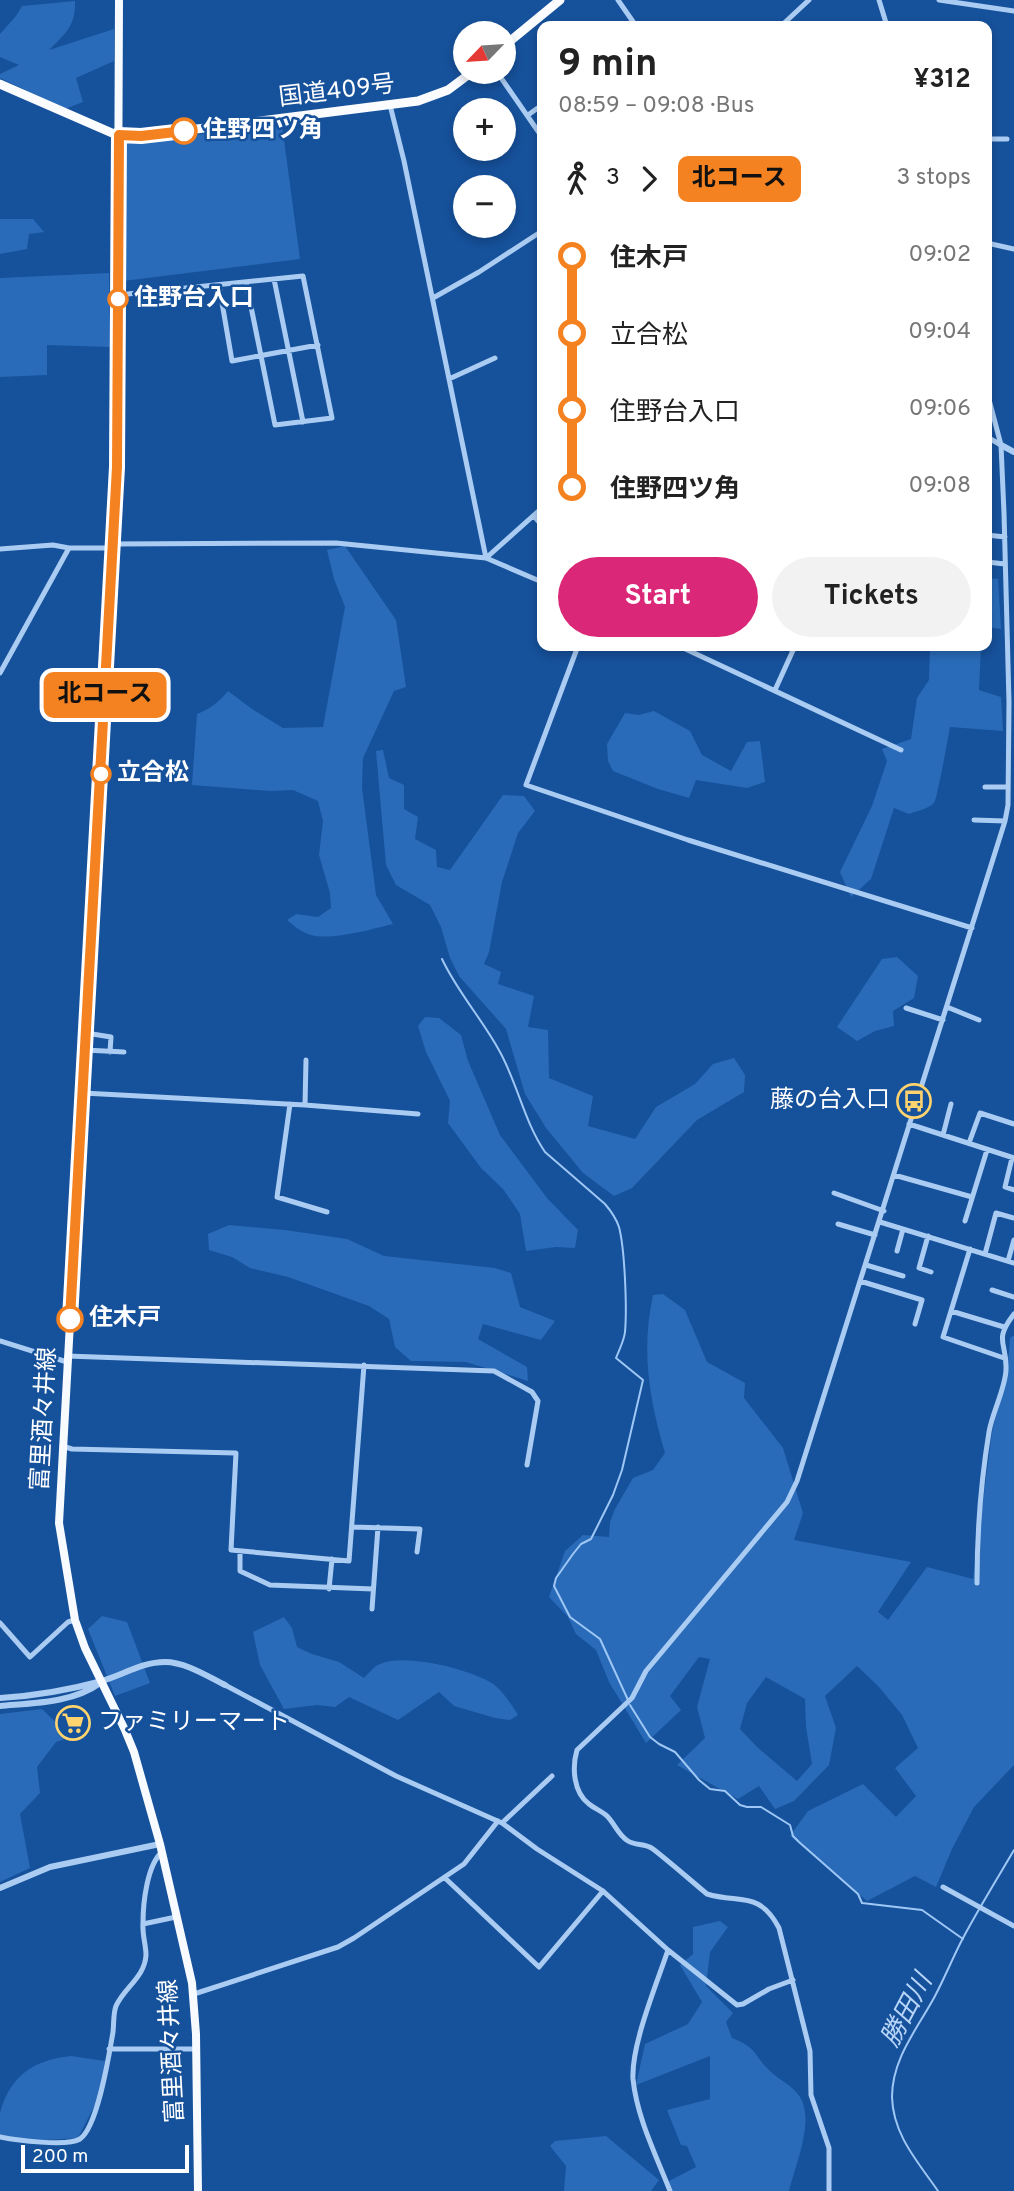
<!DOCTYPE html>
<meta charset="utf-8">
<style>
:root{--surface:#fff;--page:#f2f2f2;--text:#222;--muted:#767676;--accent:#db2777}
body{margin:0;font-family:Overpass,"Noto Sans JP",sans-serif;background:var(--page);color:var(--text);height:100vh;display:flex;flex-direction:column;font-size:26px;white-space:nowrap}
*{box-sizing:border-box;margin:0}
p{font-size:23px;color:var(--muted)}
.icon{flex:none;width:38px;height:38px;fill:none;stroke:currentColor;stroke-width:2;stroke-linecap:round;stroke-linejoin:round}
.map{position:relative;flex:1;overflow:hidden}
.details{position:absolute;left:537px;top:21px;width:455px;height:630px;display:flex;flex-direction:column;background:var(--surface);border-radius:14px;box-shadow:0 4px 10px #0003}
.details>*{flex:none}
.badge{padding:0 14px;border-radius:10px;font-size:24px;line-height:46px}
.needle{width:46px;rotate:245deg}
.buttons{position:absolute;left:453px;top:21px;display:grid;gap:14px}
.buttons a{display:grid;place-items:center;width:63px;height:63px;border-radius:50%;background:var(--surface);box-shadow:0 4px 10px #0003;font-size:35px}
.scale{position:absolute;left:21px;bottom:18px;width:168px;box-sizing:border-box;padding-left:7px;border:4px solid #fff;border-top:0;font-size:19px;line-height:24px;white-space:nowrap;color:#fff;-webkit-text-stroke:5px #16519b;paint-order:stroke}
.map>.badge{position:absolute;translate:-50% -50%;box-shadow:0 0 0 4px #fff}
.legs{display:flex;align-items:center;gap:10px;height:77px;padding:0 21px;font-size:23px}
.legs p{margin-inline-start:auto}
.head{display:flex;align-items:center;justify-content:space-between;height:119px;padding:0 21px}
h1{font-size:38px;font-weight:700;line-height:52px}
.cta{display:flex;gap:14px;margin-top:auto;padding:14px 21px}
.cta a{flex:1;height:80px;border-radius:42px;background:var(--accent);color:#fff;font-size:28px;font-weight:700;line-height:80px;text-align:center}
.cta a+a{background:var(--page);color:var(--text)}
ul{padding:0 21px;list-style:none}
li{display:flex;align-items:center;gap:24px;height:77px;font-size:26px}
li i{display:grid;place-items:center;width:10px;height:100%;margin:0 9px;background:currentColor}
li i::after{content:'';width:18px;height:18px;margin:-9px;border:5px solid;border-radius:50%;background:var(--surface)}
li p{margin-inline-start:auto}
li:first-child i{background:linear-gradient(#0000 50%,currentColor 0)}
li:last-child i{background:linear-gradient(currentColor 50%,#0000 0)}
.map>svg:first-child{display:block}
.green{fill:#296bb8;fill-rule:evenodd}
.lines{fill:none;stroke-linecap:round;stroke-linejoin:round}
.stream{stroke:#9ec7f5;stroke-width:2}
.minor{stroke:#abccf2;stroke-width:5}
.tertiary{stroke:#abccf2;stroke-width:6}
.primary{stroke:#f7faff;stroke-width:8}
.trunk{stroke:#fbfcff;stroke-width:9}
.line-1-casing{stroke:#fff;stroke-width:16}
.line-1{stroke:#f58220;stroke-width:10}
.stop-1-dot{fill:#fff;stroke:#f58220;stroke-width:3.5}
.labels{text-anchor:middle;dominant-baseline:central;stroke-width:5;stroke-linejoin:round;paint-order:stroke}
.street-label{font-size:24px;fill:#fff;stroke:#16519b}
.stop-label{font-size:24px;font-weight:bold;fill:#fff;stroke:#16519b;text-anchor:start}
.poi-label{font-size:24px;fill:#fff;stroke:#16519b;text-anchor:end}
.water-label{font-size:26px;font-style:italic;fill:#b8d6f9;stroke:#16519b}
</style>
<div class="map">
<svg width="1014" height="2191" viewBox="0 0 1014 2191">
<rect width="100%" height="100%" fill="#16519b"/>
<path class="green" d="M75,1C76,26 65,34 49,50L114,29V61L76,78L83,102L65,109L0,78V74L19,65L0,57V34L16,16L22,6Z
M282,125L300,259L123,281L124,143Z
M0,219H33L44,232L29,234L27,249L0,254Z
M109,273L110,347L47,345V375L0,377V278Z
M345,546L396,620L406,687L394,691L363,758L362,788L376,895L393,924C373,929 336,939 316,936C305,935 295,927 287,920L296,914L318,917L331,908L330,893L319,855L323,821L318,801L293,790L270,791L192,785L197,714C210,709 219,702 228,691L252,709L283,728L323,727L345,607L334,579L327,550Z
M987,578L998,579L1001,629L987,627Z
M930,646H981L979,690L1001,697L1003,731L950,727C948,738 937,800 934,803C929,809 916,811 909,814L894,808L871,879L851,897L840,872L872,806L887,761L882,749L911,739L917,698L929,680Z
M654,711L690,731L702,755L731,771L747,742L760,741L765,782L747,788L696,780L689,798L658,789L613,771L608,761L607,744L625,713L639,715Z
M383,750L389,778L404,785V809L418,817L415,839L436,850L437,867L450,870L503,795L524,796L535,811L518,833L502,882L489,952L484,964L501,972L498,984L534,996L528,1027L548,1030L549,1078L593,1096L588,1126L635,1139L656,1107L695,1084L713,1064L734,1058L745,1075L744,1092L697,1120L632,1188L614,1196L583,1173L546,1128L525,1094L506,1029L459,976L450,958L441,927L430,905L396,885L386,865L376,751Z
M897,957L918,976L914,998L893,1011L894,1026L875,1031L857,1041L837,1027L882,959Z
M425,1017L439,1018L461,1035L468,1061L500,1135L547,1198L578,1230L575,1248L556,1247L526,1251L520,1214L503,1189L481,1168L448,1123L450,1101L426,1052L418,1026Z
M229,1225L285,1230L347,1239L384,1256L495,1268L511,1273L520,1307L555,1321L541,1340L483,1324L478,1339L527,1367L528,1381L466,1362L411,1361L395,1347L389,1319L369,1306L288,1277L250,1268L232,1257L209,1250L208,1234Z
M663,1294L685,1310L707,1362L745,1383L744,1398L783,1448L803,1513L794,1540L911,1562L878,1612L888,1620L927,1567L973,1579L992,1432L1008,1364L1010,1338L1014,1335V1765L974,1807L952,1849L936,1887L915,1876L867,1901L790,1836L808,1811L863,1784L896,1817L916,1796L895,1768L918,1748L902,1715L879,1687L857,1666L825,1696L836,1728L829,1765L794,1801L775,1809L759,1786L738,1799L677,1765L705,1738L697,1707L710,1659L699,1657L670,1696L681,1710L646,1743L609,1682L596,1650L576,1634L568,1617L549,1597L565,1551L583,1535L609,1537L610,1522L615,1509L633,1478L653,1470L665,1453C649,1398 641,1351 653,1295ZM766,1677L805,1699L806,1727L812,1764L797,1781L757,1747L740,1729L747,1703Z
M102,1616L127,1622L150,1683L115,1696L88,1629Z
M284,1617L292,1628L297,1647L312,1654L339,1662L364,1678C369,1673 374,1666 380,1664C405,1653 467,1669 490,1682C502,1689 511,1704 518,1715L510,1720L495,1718L454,1706L439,1692L398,1720L349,1697L335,1707L317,1705L284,1709L260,1665L253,1632Z
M42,1709L71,1737L56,1742L37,1767L40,1793L20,1814L30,1868L0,1882V1714Z
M720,1921L728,1927L710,1952L706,1986L733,2013L726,2022L732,2038C758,2048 753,2055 771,2072C780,2080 794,2087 800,2097C815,2121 795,2166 789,2191H670L667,2182L696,2167L687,2146L681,2145L667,2110L710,2099V2056L636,2085L645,2044L688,2024L702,2002L680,1965L693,1954V1927Z
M71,2056L105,2061L99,2097L78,2138L31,2141L0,2135C0,2128 0,2119 0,2113C10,2076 33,2060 71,2056Z
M606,2136L659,2180L651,2191H564L566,2166L550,2146L555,2141Z"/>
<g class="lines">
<path class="stream" d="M442,959C458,993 483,1020 500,1052C518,1085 524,1121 545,1152L605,1204C611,1211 616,1218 619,1227C625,1250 627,1309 625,1332C624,1341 619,1350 616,1358L643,1380L622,1470L613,1495L591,1539L581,1544L573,1554L556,1578L554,1586L570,1617L600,1639L628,1700
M630,1705L650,1737L659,1744L675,1752L699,1780L710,1789L725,1791L740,1805L747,1807H761L790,1825L793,1836L799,1842L858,1894L862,1903L922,1910L963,1939
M938,2191C918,2162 893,2135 892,2097C892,2058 918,2028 935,1996C945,1977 953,1957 963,1938C979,1908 997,1879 1014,1850"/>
<path class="minor" d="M618,0L636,26
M879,0L887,26
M939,0L1014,11
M781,26L809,0
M497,72L542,137
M390,105L404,161L486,558
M528,115L542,105
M987,139H1007
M987,243L1014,249
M274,279L303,422
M219,285L232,361L318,345
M118,295L303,276L332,418L275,425L246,282
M433,298L479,272L542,231
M449,379L495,358
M987,437L1001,445
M534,516L542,526
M987,535L1005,537
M113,544L336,543L486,558L542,582
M0,549L53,545L69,548H113
M486,558L542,508
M987,562L1005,564
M578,646L526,785L688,840L972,928
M679,646L901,750
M0,673L69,548
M775,690L795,646
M985,787H1008
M974,820L1005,821
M947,1007L979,1020
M906,1008L943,1020
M86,1033L111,1037L110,1052
M85,1050L124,1052
M83,1093L305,1105L418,1114
M290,1104L277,1197L327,1212
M305,1105L306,1060
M909,1124L1014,1158
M943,1135L951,1104
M969,1143L980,1113L1014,1124
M1012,1158L1005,1187L1014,1190
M894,1175L972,1197
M834,1193L884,1211
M965,1221L987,1150
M880,1222L1014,1263
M838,1224L875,1235
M928,1236L919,1268L931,1272
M970,1249L943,1337L1004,1358
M897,1251L903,1229
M985,1254L996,1213L1014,1218
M1008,1261L1014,1240
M866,1265L903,1276
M860,1281L922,1300L915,1324
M992,1290L1014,1297
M951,1311L1004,1327
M0,1341L67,1362
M67,1356L494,1371L532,1392L538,1401L527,1465
M62,1446L72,1449L236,1453L231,1550L349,1561L364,1365
M352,1527L420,1529L417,1552
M240,1551V1571L270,1585L373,1589
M977,1583C977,1533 981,1481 989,1432C992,1413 1006,1387 1006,1369C1007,1342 993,1341 1014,1314
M329,1589L332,1559
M372,1609L378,1527
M0,1623L30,1657L68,1622L75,1620
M225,1685L396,1776L502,1823L537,1849L603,1891L668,1950L737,2005L743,2004L769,1989L793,1980
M502,1823L552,1776
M445,1878L539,1967L603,1891
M943,1887L1014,1926
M143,1924L176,1917
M668,1950C657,1983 631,2045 633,2079C637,2118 656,2155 670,2191
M194,1994L338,1947L354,1938L464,1864L498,1821
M109,2049H197
M0,2137C15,2140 67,2147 80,2139C98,2126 109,2055 113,2032C114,2024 113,2014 116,2006C124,1988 145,1977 146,1955C146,1945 142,1934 143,1923C143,1903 147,1865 162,1852
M829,2191V2148L811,2095L810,2051L779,1928C759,1890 739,1904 707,1894C689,1879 671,1863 653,1849C645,1843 636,1846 628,1841C618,1835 615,1824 607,1816C602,1811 595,1809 589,1804C573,1792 572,1767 577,1750L632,1698L646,1671L787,1502L797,1481L1005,821L1008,805L1009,702L1004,513L1001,445L987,392"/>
<path class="tertiary" d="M1001,445L1014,452
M0,1698C34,1696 69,1690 102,1681C123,1675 142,1662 165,1662C185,1662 207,1676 225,1685
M0,1706C33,1703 73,1703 100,1683
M0,1888L50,1867L160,1844"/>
<path class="primary" d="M119,0L117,467L59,1523L75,1620L85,1648L125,1730L134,1752L160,1844L192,1983L196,2034L198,2191"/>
<path class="trunk" d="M504,46L560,0
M0,84L112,133L141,136L418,101L448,90L472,72"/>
</g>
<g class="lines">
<g class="line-1-casing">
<path id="line-1" d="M70,1319L117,467L119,135L141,136L184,131"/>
</g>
<use href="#line-1" class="line-1"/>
</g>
<defs>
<g id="bus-ring" transform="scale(1.75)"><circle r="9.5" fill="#16519b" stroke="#ffd36d" stroke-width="1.5"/><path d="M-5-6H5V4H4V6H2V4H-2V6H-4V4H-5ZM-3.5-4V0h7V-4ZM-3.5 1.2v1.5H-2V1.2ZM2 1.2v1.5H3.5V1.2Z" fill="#ffd36d"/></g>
<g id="supermarket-ring" transform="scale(1.75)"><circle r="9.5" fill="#16519b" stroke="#ffd36d" stroke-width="1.5"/><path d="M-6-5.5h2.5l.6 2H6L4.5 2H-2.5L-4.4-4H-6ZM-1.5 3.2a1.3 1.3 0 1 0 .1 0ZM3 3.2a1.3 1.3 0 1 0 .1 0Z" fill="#ffd36d"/></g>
</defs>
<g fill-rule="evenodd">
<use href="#bus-ring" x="914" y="1101"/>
<use href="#supermarket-ring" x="73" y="1723"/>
</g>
<g class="stop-1-dot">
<circle cx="184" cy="131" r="12"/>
<circle cx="118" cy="299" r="9"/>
<circle cx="101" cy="774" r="9"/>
<circle cx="70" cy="1319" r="12"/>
</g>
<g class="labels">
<g class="street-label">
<text transform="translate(337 92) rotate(-7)">国道409号</text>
<text transform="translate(45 1419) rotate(-87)">富里酒々井線</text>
<text transform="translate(173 2051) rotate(-93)">富里酒々井線</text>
</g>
<g class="stop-label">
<text x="203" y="131">住野四ツ角</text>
<text x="134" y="299">住野台入口</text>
<text x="117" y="774">立合松</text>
<text x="89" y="1319">住木戸</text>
</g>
<g class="poi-label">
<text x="890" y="1101">藤の台入口</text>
<text x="98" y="1723" text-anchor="start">ファミリーマート</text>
</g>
<g class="water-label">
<text transform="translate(908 2011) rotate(-62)">勝田川</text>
</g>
</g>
</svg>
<div class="buttons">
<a><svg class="needle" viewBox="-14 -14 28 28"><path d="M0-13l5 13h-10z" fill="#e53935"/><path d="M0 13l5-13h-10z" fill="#767676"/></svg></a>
<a>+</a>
<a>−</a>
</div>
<div class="scale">200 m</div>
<b class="badge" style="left:105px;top:695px;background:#f58220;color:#111">北コース</b>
<section class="details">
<div class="head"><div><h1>9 min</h1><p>08:59 – 09:08 · Bus</p></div><b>¥312</b></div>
<div class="legs"><svg class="icon" aria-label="walk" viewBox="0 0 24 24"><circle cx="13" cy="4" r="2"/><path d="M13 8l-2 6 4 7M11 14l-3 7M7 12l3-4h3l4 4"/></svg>3<svg class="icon" aria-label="forward" viewBox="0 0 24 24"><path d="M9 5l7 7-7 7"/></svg><b class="badge" style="background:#f58220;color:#111">北コース</b><p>3 stops</p></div>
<ul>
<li><i style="color:#f58220"></i><b>住木戸</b><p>09:02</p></li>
<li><i style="color:#f58220"></i><span>立合松</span><p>09:04</p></li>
<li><i style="color:#f58220"></i><span>住野台入口</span><p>09:06</p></li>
<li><i style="color:#f58220"></i><b>住野四ツ角</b><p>09:08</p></li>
</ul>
<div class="cta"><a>Start</a><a>Tickets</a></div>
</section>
</div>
